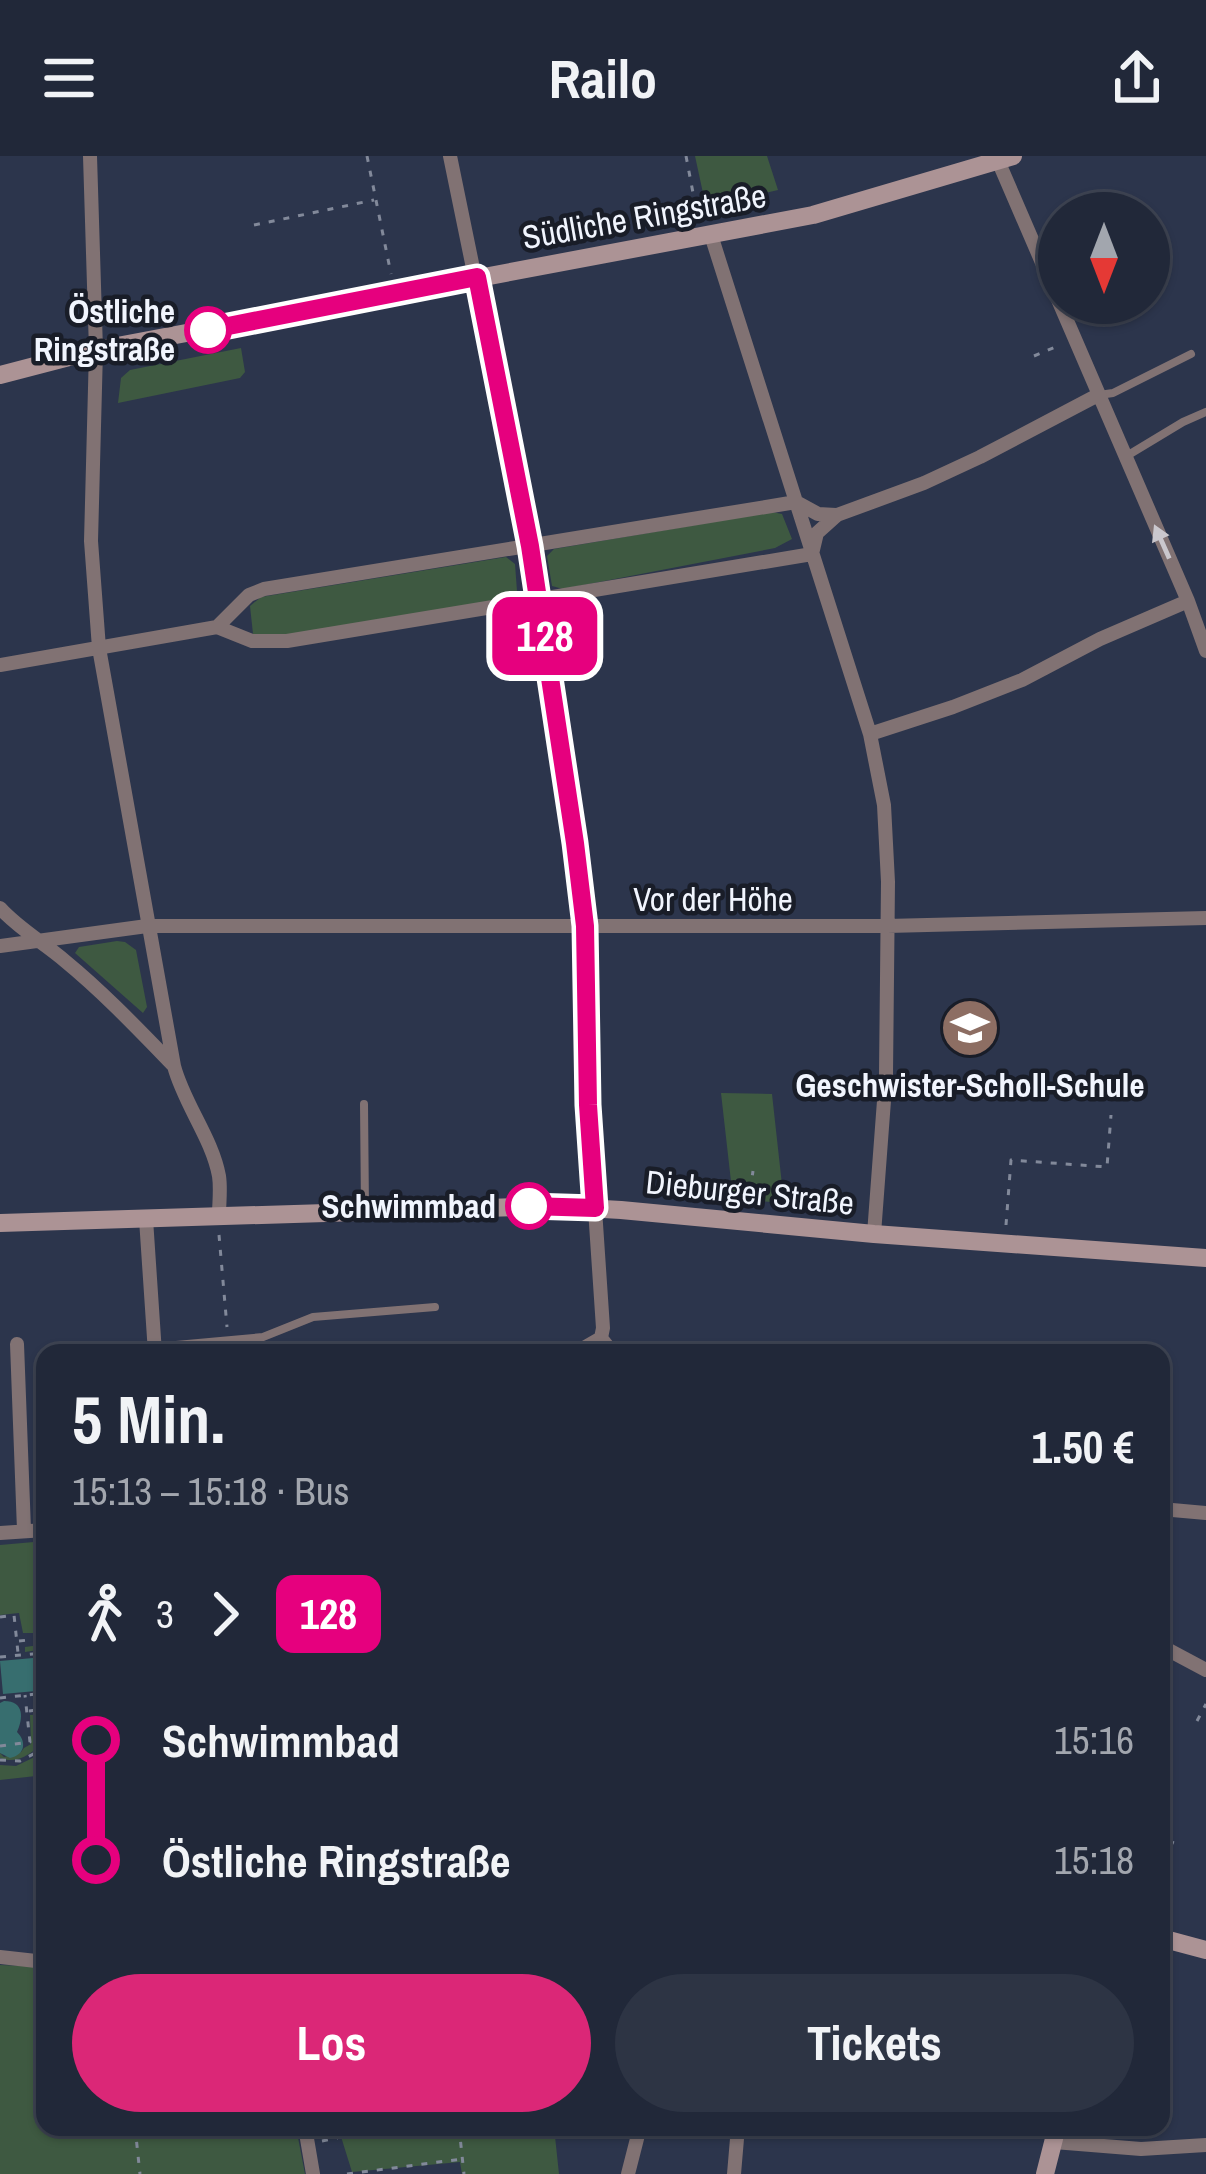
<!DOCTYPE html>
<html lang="de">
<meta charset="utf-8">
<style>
:root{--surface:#212839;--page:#2d3444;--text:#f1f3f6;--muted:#a2a6ae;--line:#3e4453;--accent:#db2777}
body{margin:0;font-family:"Archivo Narrow",sans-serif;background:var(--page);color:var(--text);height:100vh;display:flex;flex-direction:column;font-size:45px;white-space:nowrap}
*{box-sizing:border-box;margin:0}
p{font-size:39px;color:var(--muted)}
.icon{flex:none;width:66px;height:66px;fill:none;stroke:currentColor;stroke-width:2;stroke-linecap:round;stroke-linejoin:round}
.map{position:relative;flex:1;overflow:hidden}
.sheet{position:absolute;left:36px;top:1188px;width:1134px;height:792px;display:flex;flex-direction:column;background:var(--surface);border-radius:24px;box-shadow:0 3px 9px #0004,0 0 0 3px var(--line)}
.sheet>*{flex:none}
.badge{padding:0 24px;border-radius:18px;font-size:42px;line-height:78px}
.needle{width:78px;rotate:180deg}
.fabs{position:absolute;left:1038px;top:36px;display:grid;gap:24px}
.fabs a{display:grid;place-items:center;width:132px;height:132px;border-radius:50%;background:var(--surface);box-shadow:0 3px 9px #0004,0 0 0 3px var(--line);font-size:60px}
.map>.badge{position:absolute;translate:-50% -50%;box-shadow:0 0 0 6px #fff}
.legs{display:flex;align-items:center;gap:18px;height:132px;padding:0 36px;font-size:39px}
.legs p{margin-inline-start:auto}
.head{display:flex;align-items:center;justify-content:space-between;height:204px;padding:0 36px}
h1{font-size:66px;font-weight:800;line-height:90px}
.cta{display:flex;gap:24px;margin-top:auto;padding:24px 36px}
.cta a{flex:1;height:138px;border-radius:72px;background:var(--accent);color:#fff;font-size:48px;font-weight:800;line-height:138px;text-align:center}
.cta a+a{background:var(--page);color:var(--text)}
ul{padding:0 36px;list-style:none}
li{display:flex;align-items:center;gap:42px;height:120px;font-size:45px}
li i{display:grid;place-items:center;width:18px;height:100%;margin:0 15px;background:currentColor}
li i::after{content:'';width:30px;height:30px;margin:-15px;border:9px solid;border-radius:50%;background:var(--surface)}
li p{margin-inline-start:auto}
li:first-child i{background:linear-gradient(#0000 50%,currentColor 0)}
li:last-child i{background:linear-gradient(currentColor 50%,#0000 0)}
header{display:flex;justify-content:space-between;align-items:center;height:156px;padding:0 36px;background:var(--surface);font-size:54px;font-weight:800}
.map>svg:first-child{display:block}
.green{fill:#3e5941}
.water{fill:#376e6f}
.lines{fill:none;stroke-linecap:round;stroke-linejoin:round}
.path{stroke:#82899a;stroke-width:3;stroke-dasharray:6 9;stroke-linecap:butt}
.lane{stroke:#817273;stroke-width:8}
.street{stroke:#817273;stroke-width:14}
.secondary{stroke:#ac9395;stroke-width:18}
.oneway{fill:#cac7cd}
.line-1-casing{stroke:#fff;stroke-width:27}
.line-1{stroke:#e6007e;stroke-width:18}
.stop-1-dot{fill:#fff;stroke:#e6007e;stroke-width:6}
.labels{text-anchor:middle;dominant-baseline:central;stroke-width:9;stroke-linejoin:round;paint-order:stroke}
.street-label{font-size:33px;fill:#f1f5fe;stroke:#191d28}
.stop-label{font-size:33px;font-weight:bold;fill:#f1f5fe;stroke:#191d28;text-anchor:end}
.poi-label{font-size:33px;font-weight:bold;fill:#f1f5fe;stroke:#191d28}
</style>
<header><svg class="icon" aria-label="menu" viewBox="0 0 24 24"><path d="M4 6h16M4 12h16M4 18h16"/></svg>Railo<svg class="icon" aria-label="share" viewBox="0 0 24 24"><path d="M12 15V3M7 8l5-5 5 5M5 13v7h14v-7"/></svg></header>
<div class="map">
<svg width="1206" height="2018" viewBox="0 0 1206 2018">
<rect width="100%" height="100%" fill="#2c354c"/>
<path class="green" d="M695,0H767L778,34L706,51Z
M241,192L245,216L240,222L118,247L121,222L130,214Z
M772,356L782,358L792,383L775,392L563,433L552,430L547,400L554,393Z
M506,401L515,408L517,435L512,442L264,483L253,478L250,450L261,441Z
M117,785L125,786L136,794L147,851L143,857L75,797L79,791Z
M721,937L772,938L784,1047L733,1043Z
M45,1385V1493L25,1496V1491L40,1489L39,1477H23L19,1457L0,1459V1389Z
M45,1558V1586C31,1597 18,1609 0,1602V1597L4,1601L21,1596L24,1592L31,1588L30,1559Z
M45,1596V1619L0,1624V1609L16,1610Z
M0,1809L45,1811V1971H296L305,2018H0Z
M338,1971H554L559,2018H462L460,2006L352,2016Z"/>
<path class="water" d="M33,1502L36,1535L3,1538L0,1505Z
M4,1545C25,1545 23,1563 17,1576C27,1586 25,1599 10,1602L0,1597V1547Z"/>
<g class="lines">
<path class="path" d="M367,0L391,118
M686,0L698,63
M254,69L374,44
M1034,200L1060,189
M748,1049L753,1015
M1006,1069L1011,1004L1107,1011L1111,959
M219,1079L227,1171
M0,1461L14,1459L18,1497
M19,1485L38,1483
M0,1501L43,1497L45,1514
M0,1542L45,1537
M29,1555L45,1553
M1197,1565L1206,1548
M0,1590L30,1586L25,1539
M0,1604L20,1605L45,1592
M1169,1687L1170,1682
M1172,1688L1173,1685
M135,1971L140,2018
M459,1971L464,2018
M322,1985L337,1982L344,1971
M347,2018L462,2003"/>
<path class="lane" d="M1099,239L1113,237L1191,198
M1125,301L1183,266L1206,256
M364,948L365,1054
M154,1191L263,1181L313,1161L435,1151"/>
<path class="street" d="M90,0L96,194L91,385L99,492L174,910C184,948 212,982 219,1020C221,1033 219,1047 219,1060
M450,0L530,390L575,687L585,770L588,949L603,1172L601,1182L613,1197
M996,0L1188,445L1206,495
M711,79L870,578L884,649L888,726L886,918L874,1078
M217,471L252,485H287L812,398L817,377L837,359L924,327L980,301L1098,239
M0,509L217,471L249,439L264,433L796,346L818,358L836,359
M870,578L953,551L1022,524L1100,483L1188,445
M0,752C19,773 44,787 65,805C104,837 139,874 174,910
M0,790L147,770H887L1206,762
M146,1063L155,1197
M17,1188L24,1374
M575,1197L601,1182
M1161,1353L1206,1357
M0,1377L45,1374
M1161,1490L1206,1514
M0,1801L45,1806
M305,1971L313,2018
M1054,1986L1141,1993L1206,1989
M628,2018L640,1971
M734,2018L738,1971"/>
<path class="secondary" d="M0,219L96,194L813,59L1013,0
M0,1067L551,1050L621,1054L874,1078L1206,1102
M1161,1782L1206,1794
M1045,2018L1057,1971"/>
</g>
<defs><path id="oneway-solid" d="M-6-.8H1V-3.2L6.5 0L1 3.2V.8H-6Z" transform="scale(3)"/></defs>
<use class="oneway" href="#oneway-solid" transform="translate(1162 386) rotate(-114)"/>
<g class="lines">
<g class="line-1-casing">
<path id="line-1" d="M208,174L477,121L530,390L575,687L585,770L588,949L595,1052L529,1050"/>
</g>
<use href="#line-1" class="line-1"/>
</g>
<defs>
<g id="school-disc" transform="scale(3)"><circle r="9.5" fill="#8d6e63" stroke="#191d28"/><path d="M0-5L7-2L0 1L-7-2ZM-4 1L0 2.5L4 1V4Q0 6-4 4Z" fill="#fff"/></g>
</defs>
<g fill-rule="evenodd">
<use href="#school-disc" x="970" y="872"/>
</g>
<g class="stop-1-dot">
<circle cx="208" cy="174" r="21"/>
<circle cx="529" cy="1050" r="21"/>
</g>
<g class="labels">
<g class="street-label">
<text transform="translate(644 60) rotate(-10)">Südliche Ringstraße</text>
<text x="713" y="743">Vor der Höhe</text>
<text transform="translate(750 1036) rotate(6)">Dieburger Straße</text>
</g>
<g class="stop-label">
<text x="175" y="155">Östliche<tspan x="175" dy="38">Ringstraße</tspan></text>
<text x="496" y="1050">Schwimmbad</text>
</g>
<g class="poi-label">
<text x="970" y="929">Geschwister-Scholl-Schule</text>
</g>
</g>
</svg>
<div class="fabs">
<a><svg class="needle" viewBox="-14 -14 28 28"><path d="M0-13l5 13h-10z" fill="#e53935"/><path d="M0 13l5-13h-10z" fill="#a2a6ae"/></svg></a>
</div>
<b class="badge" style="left:545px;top:480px;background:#e6007e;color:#fff">128</b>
<section class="sheet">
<div class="head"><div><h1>5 Min.</h1><p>15:13 – 15:18 · Bus</p></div><b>1.50 €</b></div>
<div class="legs"><svg class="icon" aria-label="walk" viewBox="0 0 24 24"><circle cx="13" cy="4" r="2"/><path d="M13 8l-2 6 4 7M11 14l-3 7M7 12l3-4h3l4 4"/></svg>3<svg class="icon" aria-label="forward" viewBox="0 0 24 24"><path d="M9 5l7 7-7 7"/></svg><b class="badge" style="background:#e6007e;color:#fff">128</b></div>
<ul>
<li><i style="color:#e6007e"></i><b>Schwimmbad</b><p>15:16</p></li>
<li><i style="color:#e6007e"></i><b>Östliche Ringstraße</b><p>15:18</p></li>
</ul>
<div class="cta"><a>Los</a><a>Tickets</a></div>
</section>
</div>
